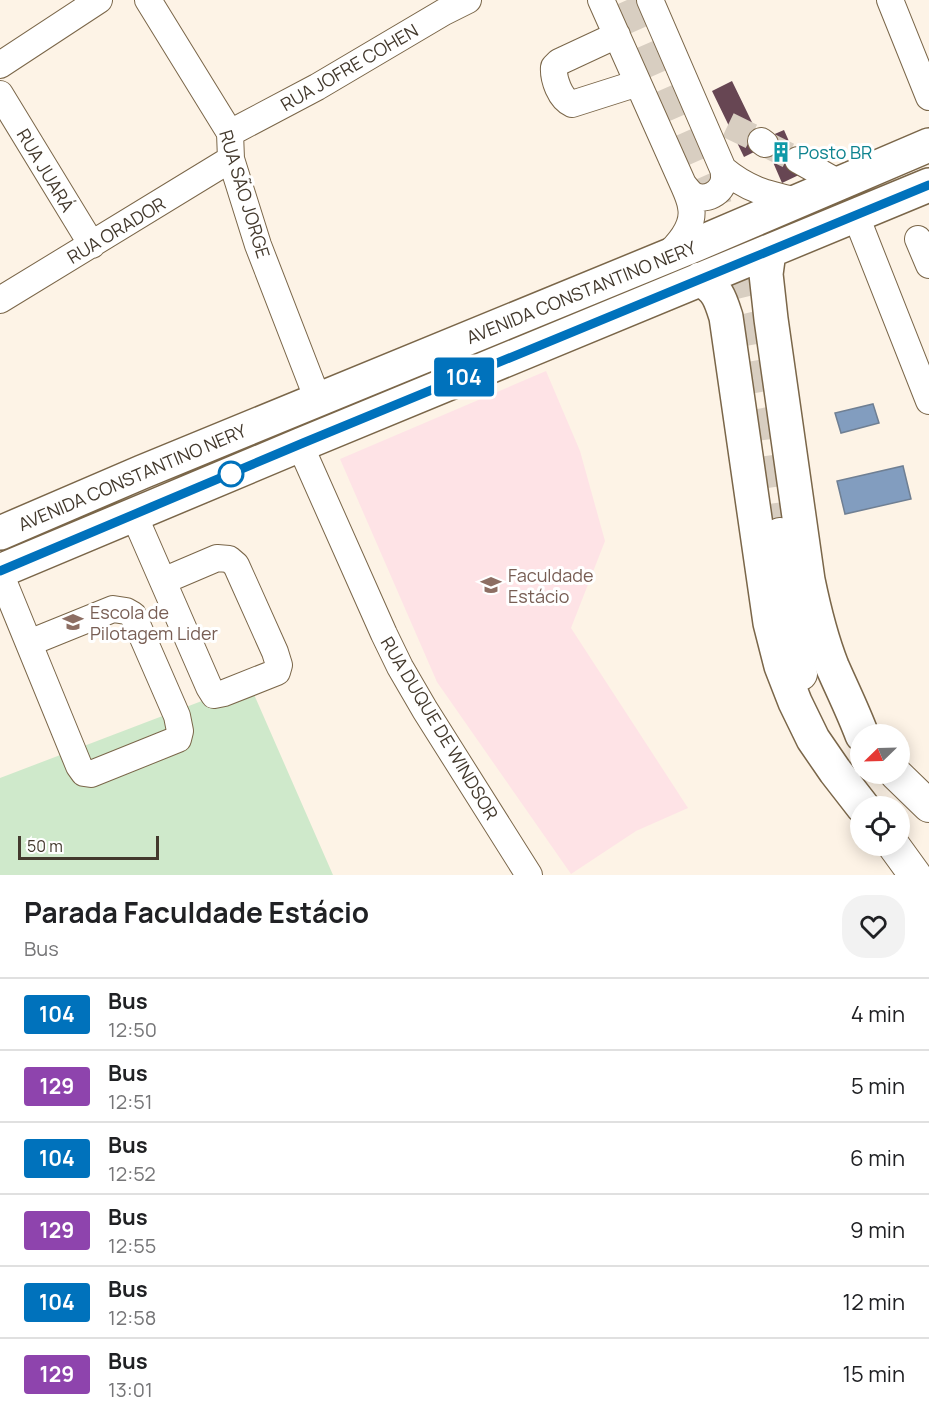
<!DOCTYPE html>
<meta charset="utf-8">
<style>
:root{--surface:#fff;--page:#f2f2f2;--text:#202124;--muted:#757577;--line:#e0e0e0}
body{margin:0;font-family:Manrope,sans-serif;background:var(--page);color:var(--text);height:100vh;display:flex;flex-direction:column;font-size:22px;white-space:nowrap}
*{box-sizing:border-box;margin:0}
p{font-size:20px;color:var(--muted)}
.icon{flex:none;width:33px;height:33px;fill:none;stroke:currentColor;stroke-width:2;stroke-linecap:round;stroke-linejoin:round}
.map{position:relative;height:875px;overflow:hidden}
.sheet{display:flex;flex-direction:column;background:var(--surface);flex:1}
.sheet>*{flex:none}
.badge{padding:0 12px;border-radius:4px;font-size:21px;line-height:39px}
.needle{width:39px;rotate:247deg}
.controls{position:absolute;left:850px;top:724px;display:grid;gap:12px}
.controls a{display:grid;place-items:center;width:60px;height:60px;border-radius:50%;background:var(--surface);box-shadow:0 3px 15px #0003;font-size:30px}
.scale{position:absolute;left:18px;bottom:15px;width:141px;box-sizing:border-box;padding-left:6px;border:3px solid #43392d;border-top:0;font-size:16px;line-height:21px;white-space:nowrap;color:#43392d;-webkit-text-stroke:4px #fff;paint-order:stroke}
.map>.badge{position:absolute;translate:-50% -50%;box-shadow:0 0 0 3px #fff}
.round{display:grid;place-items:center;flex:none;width:63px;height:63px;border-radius:24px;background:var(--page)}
.head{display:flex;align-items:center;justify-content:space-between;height:102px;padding:0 24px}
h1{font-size:28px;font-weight:700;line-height:45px}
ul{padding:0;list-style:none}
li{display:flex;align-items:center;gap:18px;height:72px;padding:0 24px;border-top:2px solid var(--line)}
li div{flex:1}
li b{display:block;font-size:22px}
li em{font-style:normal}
li .badge{min-width:66px;font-weight:700;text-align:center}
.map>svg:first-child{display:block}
.education{fill:#fee3e6}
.green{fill:#cfe9cb}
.water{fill:#829dbf;stroke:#6f7f93;stroke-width:1.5}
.building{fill:#674653}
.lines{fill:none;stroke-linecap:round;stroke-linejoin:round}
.minor-tunnel{stroke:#d8cec1;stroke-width:26;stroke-dasharray:26 13;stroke-linecap:butt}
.major-tunnel{stroke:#d8cec1;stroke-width:32;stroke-dasharray:32 16;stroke-linecap:butt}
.minor-casing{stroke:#7a6649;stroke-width:28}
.major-casing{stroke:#7a6649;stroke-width:34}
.highway-casing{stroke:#7a6649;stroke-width:36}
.minor{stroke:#fff;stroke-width:26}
.major{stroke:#fff;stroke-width:32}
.highway{stroke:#fff;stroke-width:33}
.line-casing{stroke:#fff;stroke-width:14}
.line{stroke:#0072bc;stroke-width:9}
.stop-dot{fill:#fff;stroke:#0072bc;stroke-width:3}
.labels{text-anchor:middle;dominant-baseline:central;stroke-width:6;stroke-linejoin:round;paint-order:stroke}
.street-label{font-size:18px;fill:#43392d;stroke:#fff}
.culture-label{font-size:18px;fill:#0d838f;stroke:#fff;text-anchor:start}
.education-label{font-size:18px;fill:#785e54;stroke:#fff;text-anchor:start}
</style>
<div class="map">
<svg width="929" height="875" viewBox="0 0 929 875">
<rect width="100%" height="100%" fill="#fdf3e6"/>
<path class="education" d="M546,371L580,451L605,541L571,628L688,808L636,831L571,874L437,682L340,459Z"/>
<path class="green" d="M249,683L333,875H0V778Z"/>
<path class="water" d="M873,404L879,423L841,433L835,413Z
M903,466L911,499L845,514L837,481Z"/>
<path class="building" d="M732,81L764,147L744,157L712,91Z
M784,130L803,173L782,183L763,139Z"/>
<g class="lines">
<path class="minor-tunnel" d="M728,125L761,141
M765,144L798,160"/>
<path class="major-tunnel" d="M627,0L713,195L740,292L749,329L765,419L780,534"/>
<g class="minor-casing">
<path id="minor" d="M148,0L230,133L231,159L258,245L318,400
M601,0L683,184C686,191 690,199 691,207C695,226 678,245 665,257
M650,0L723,169C748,190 767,194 798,201
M890,0L929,97
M617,35L559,62L554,67C553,79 560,99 572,104L638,83
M0,65L99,0
M0,94L92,245
M230,133L317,87L444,12L468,0
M761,141L765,144
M798,160L839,183
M683,184C686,188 689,192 693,195C706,202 722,193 724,179C724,177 724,171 723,169
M856,216L929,401
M918,239L929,265
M0,300L231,159
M300,445L384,634L400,667L425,710L529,875
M134,515L209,687L214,695L224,693L277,672L279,665L275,652L236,565L229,559L217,558L163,581
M0,573L79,766L84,773L91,774L178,739L180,731L177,716L133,615L126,611L113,609L29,643"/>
</g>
<g class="major-casing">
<path id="major" d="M780,534C782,581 784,629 801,674
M896,774L929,806
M894,846L915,875"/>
</g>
<g class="highway-casing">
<path id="highway" d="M769,252L766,274L771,319L808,580C814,609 821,638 832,666C842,689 853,711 862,735
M700,279C718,290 720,298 726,317L770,623L781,666L795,702L813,739L835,771L863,807
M0,533L142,472L695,245L929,145
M0,571L300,445L929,185"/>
</g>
<use href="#minor" class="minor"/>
<use href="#major" class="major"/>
<use href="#highway" class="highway"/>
</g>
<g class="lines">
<g class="line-casing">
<path id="line" d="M0,571C101,529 202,485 303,443C512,357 721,272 929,185"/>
</g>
<use href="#line" class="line"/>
</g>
<defs>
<g id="building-bare" transform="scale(1.62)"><path d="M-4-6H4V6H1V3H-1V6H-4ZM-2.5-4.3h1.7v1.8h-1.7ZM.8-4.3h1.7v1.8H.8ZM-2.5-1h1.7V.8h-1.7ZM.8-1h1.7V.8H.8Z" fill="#0f9aa8" stroke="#fff" stroke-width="2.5" paint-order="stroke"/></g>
<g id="university-bare" transform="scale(1.62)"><path d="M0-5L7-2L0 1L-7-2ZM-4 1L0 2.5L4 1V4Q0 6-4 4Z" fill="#8d6e63" stroke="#fff" stroke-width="2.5" paint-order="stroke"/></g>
<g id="school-bare" transform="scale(1.62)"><path d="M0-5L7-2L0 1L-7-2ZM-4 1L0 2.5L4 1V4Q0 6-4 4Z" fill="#8d6e63" stroke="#fff" stroke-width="2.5" paint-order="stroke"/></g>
</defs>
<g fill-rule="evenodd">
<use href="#building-bare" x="781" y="152"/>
<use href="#university-bare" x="491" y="585"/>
<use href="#school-bare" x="73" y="622"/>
</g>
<circle class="stop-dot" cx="231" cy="474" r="12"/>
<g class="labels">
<g class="street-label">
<text transform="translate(349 67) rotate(-30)">RUA JOFRE COHEN</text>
<text transform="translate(46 170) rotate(59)">RUA JUARÁ</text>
<text transform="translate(245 194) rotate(73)">RUA SÃO JORGE</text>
<text transform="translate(116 230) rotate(-31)">RUA ORADOR</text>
<text transform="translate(581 292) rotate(-22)">AVENIDA CONSTANTINO NERY</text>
<text transform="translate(132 477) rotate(-23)">AVENIDA CONSTANTINO NERY</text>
<text transform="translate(440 728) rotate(59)">RUA DUQUE DE WINDSOR</text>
</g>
<g class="culture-label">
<text x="798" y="152">Posto BR</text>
</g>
<g class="education-label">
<text x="508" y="575">Faculdade<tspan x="508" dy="21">Estácio</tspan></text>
<text x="90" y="612">Escola de<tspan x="90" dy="21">Pilotagem Lider</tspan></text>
</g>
</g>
</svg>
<div class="controls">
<a><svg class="needle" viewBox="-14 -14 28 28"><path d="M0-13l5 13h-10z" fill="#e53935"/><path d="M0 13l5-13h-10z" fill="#757577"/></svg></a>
<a><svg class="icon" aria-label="locate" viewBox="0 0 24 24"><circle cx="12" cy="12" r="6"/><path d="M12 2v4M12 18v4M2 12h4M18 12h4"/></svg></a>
</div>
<div class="scale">50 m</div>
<b class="badge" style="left:464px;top:377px;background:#0072bc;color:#fff">104</b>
</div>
<section class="sheet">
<div class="head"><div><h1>Parada Faculdade Estácio</h1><p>Bus</p></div><a class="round"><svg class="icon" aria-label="heart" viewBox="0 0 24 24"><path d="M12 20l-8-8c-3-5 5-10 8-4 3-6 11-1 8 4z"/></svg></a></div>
<ul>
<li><span class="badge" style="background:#0072bc;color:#fff">104</span><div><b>Bus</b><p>12:50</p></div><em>4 min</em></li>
<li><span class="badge" style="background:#8e44ad;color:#fff">129</span><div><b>Bus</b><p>12:51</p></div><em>5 min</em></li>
<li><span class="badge" style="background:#0072bc;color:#fff">104</span><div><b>Bus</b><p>12:52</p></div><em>6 min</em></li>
<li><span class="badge" style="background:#8e44ad;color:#fff">129</span><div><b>Bus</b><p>12:55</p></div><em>9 min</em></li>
<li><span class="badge" style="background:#0072bc;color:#fff">104</span><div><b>Bus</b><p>12:58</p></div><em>12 min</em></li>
<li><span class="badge" style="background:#8e44ad;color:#fff">129</span><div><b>Bus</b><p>13:01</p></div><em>15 min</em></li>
</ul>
</section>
